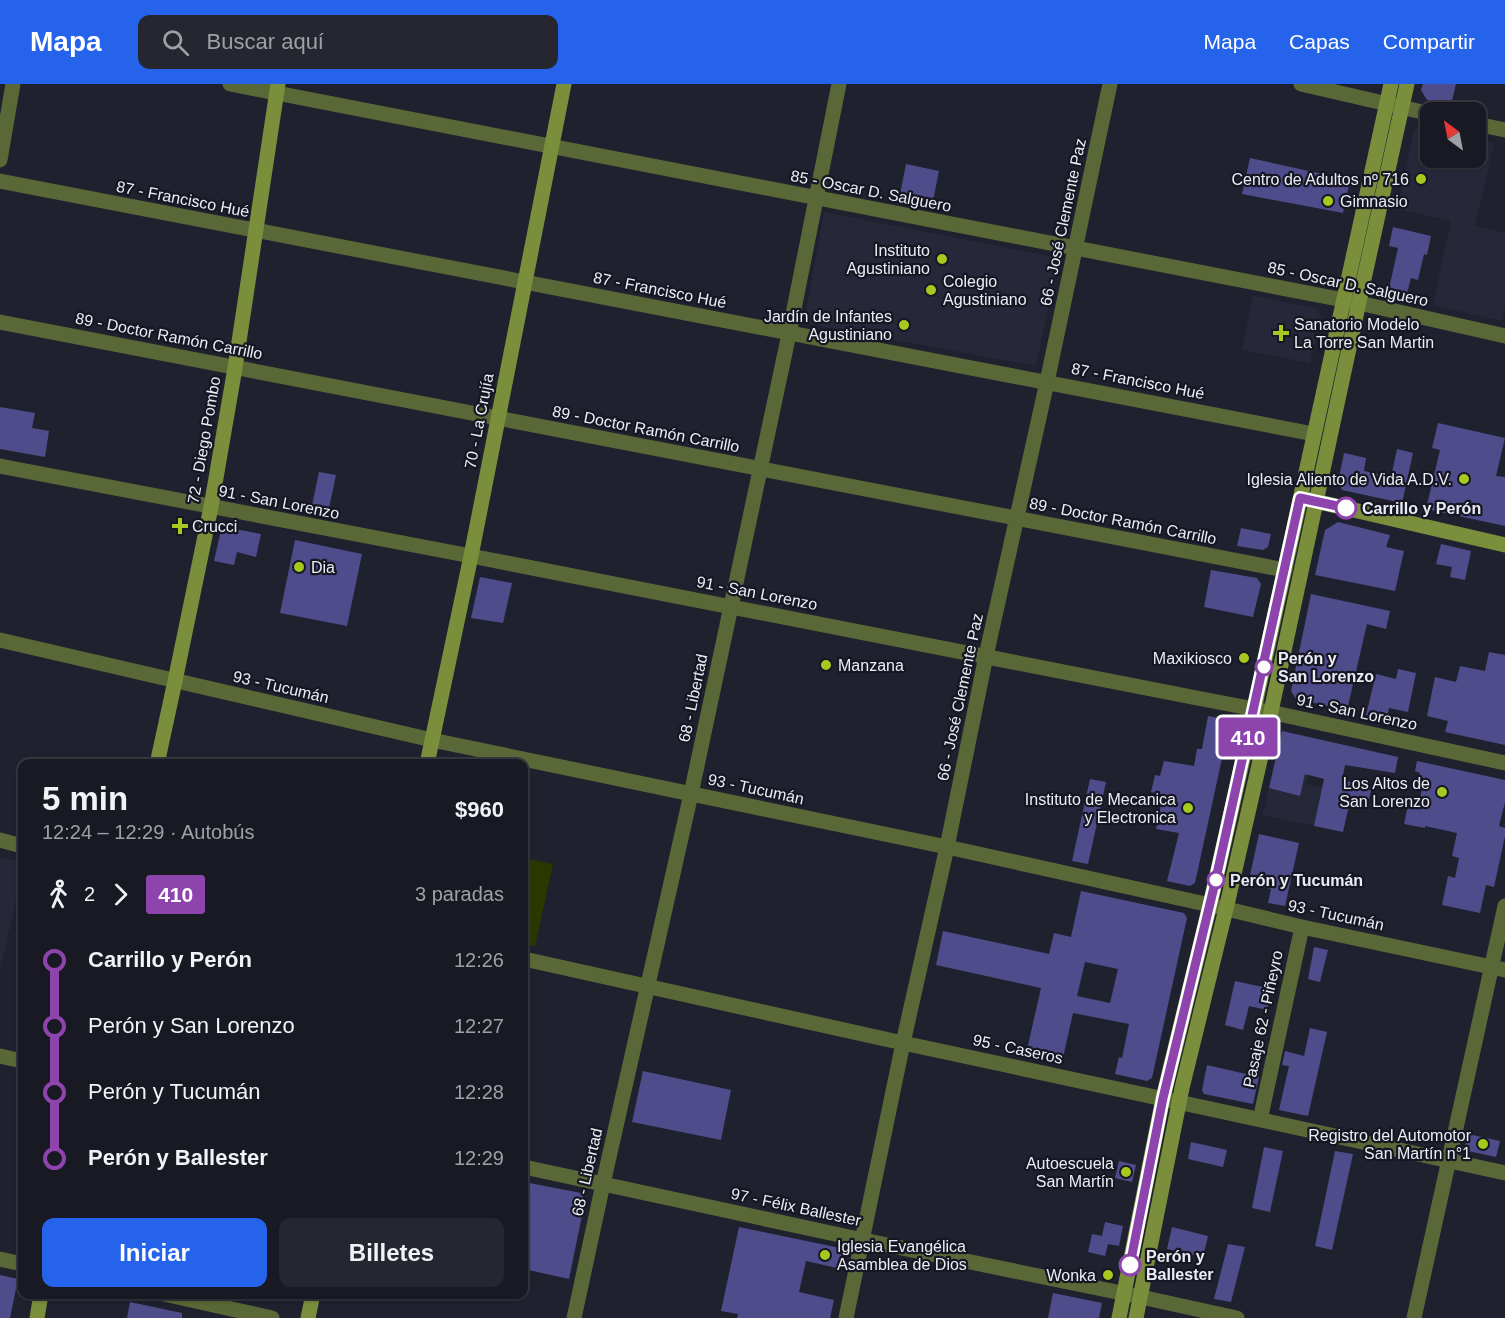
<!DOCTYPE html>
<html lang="es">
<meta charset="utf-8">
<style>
:root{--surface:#181922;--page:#25262f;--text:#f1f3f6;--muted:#9fa0a5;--line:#363840;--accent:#2563eb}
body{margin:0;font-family:Arial,sans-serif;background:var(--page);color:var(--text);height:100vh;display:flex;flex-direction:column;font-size:22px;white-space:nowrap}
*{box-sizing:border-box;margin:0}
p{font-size:20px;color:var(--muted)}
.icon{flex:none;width:33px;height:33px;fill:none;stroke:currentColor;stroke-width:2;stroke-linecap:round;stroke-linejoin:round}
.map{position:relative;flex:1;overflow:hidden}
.drawer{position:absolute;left:18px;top:675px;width:510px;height:540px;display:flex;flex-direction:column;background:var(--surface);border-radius:12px;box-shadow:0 2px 4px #0004,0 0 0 2px var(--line)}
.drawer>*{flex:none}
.badge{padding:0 12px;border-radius:4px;font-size:21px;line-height:39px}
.needle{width:39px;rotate:328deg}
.buttons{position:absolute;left:1420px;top:18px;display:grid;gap:12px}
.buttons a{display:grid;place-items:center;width:66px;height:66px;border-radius:12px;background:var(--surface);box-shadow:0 2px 4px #0004,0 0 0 2px var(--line);font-size:30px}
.map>.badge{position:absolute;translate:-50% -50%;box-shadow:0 0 0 3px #fff}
.legs{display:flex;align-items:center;gap:9px;height:66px;padding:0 24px;font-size:20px}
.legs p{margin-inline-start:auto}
.headline{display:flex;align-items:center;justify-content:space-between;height:102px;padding:0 24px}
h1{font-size:33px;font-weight:700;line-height:45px}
.cta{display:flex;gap:12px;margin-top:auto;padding:12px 24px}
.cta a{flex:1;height:69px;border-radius:12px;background:var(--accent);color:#fff;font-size:24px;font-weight:700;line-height:69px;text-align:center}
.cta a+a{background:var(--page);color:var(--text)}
ul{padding:0 24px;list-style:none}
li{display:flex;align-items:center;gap:21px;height:66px;font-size:22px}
li i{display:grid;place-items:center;width:9px;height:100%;margin:0 8px;background:currentColor}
li i::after{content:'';width:15px;height:15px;margin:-8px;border:4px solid;border-radius:50%;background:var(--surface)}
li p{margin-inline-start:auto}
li:first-child i{background:linear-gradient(#0000 50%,currentColor 0)}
li:last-child i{background:linear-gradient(currentColor 50%,#0000 0)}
header{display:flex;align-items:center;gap:36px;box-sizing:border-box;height:84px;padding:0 30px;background:var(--accent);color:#fff}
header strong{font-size:28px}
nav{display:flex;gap:33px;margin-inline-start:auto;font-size:21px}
.search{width:420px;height:54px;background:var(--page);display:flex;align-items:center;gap:15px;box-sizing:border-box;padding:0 21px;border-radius:12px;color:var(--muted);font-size:22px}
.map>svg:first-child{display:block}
.built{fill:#27273a}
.green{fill:#2c3700}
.building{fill:#4f4c8c;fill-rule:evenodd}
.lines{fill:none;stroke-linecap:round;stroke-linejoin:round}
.street{stroke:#5a6736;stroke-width:15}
.secondary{stroke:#7a8e3c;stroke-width:15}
.line-1-casing{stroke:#fff;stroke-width:14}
.line-1{stroke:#8e44ad;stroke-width:9}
.poi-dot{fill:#a7c81f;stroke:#171724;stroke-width:2}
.stop-1-dot{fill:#fff;stroke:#8e44ad;stroke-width:3}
.labels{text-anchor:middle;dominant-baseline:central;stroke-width:4.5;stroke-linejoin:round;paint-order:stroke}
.poi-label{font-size:16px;fill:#ececf5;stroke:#171724;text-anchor:end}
.street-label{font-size:16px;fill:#ececf5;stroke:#171724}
.stop-label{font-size:16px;font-weight:bold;fill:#ececf5;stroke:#171724;text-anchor:start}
</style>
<header>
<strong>Mapa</strong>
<div class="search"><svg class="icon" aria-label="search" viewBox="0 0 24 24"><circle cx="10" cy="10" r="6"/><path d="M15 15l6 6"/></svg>Buscar aquí</div>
<nav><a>Mapa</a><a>Capas</a><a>Compartir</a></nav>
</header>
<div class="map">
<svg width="1505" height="1234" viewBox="0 0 1505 1234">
<rect width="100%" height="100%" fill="#20212e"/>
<path class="built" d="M1421,42L1431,45V74H1476V55L1494,59L1475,142L1505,149V221L1502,237L1433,221L1451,137L1397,125L1414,46Z
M824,128L1059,174L1036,282L804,239Z
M1253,212L1316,224L1321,232L1310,279L1242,266Z
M1282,647L1317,655L1306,700L1352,710L1343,748L1263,731Z
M0,773L22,778V789L0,887Z"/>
<path class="green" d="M524,774L553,780L535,862L524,860Z"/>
<path class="building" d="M1423,0H1456L1451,21L1427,16L1421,6Z
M1250,74L1350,96L1343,129L1242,110Z
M906,80L939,87L932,122L899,115Z
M1393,143L1431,152L1427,171L1424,170L1418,196L1411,194L1406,213L1388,209L1398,164L1389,162Z
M0,323L35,329L32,344L49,347L45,373L0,365Z
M1438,339L1505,354L1496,392L1505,393V442L1426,425L1440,366L1432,364Z
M1397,365L1413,369L1402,419L1342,406L1338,398L1344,369L1366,374L1364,387L1391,393Z
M319,388L336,391L328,429L311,426Z
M1338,438L1390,451L1386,463L1404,467L1395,507L1315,491L1325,446Z
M224,443L261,450L256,473L237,468L234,481L214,477L221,446Z
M1241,444L1271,450L1268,463L1263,466L1237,462Z
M295,456L362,470L347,542L280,529Z
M1441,460L1471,467L1465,496L1450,493L1452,483L1436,480Z
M1211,486L1257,494L1261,500L1253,533L1204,523Z
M480,493L512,499L503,539L471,534Z
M1311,510L1390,527L1386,545L1367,540L1347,626L1296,615L1291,607Z
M1489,568L1505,571V661L1445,648L1448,637L1427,632L1435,593L1456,598L1460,582L1485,587Z
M1398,585L1416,589L1408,628L1389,624L1387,635L1366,631L1376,590L1396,595Z
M1208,632L1224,635L1229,642L1195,799L1190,802L1167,797L1179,749L1156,745L1163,711L1151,708L1155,691L1160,692L1164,677L1194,682L1197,665H1202Z
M1282,647L1398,673L1395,689L1345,681L1342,696L1372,703L1369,715L1360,713L1358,719L1350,717L1343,748L1314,742L1324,695L1305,690L1300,712L1269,704Z
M1417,677L1505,696V718L1499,742L1505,744V752L1494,803L1486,801L1480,829L1442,821L1448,792L1455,794L1459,774L1452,772L1457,749L1425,742V744L1404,740L1410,712L1420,714L1424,694L1419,693L1420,689L1415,687Z
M1090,695L1106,698L1088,780L1072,777Z
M1259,750L1299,759L1285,822L1268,819L1271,805L1248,800Z
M1081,807L1184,829L1187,834L1152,994L1147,997L1115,990L1119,973L1122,974L1129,940L1073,929L1062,978L1026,970L1041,904L936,881L943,847L1049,870L1054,849L1071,853ZM1085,878L1118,885L1110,919L1077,912Z
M1314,863L1328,866L1320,898L1308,895Z
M1235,897L1272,905L1267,926L1249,922L1243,946L1225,941Z
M1310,944L1327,948L1308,1032L1279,1026L1289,982L1282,981L1285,967L1304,972Z
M1207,981L1259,993L1253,1020L1204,1010L1202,1006Z
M643,987L731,1006L721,1056L632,1038Z
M1468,1050L1500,1057L1496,1073L1468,1067L1465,1063Z
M1191,1058L1227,1066L1223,1083L1188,1075Z
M1264,1063L1283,1067L1270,1128L1252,1124Z
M1335,1067L1353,1070L1332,1166L1315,1162Z
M1119,1077L1136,1081L1132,1098L1115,1094Z
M524,1098L581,1109L585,1117L569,1195L524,1185Z
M1105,1138L1123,1142L1119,1162L1108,1160L1105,1172L1088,1168L1092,1150L1102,1152Z
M739,1143L845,1165L841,1185L806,1177L799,1208L834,1216L830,1234H737L738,1230L721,1227Z
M1172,1143L1208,1152L1203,1173L1167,1165Z
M1228,1160L1245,1163L1231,1218L1214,1215Z
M0,1191L18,1195L10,1234H0Z
M1053,1209L1102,1219L1099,1234H1048Z
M130,1218L182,1229V1234H127Z"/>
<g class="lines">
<path class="street" d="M230,0L1359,219L1505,252
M1301,0L1431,30
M1476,40L1505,46
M0,76L13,0
M0,97L1314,350
M0,238L1285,486
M0,382L471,472L1197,614L1270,628L1505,679
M0,556L432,656L947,763L1210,821L1302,843L1505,886
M0,756L22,762
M524,875C650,902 776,931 903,959C1103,1003 1305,1044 1505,1089
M0,972L22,977
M1260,1036L1302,843
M524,1083L863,1156L1141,1213L1237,1234
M0,1175L22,1180
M164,1210L272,1234
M574,1234L603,1100L691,710L789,250L839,0
M846,1234L903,959L947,763L986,572L1047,298L1110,0
M1414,1234L1505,822"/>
<path class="secondary" d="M1306,415L1505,461
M157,680L175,597L211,423L235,284L278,0
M427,680L471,472L564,0
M37,1234L41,1210
M308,1234L313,1210
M1119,1234L1163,1014L1210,821L1250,644L1391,0
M1136,1234L1182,1004L1226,825L1267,646L1362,204L1407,0"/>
</g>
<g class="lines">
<g class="line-1-casing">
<path id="line-1" d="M1130,1181L1163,1014L1215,799L1300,414L1346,424"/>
</g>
<use href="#line-1" class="line-1"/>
</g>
<g class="poi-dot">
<circle cx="1421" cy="95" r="6"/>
<circle cx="1328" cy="117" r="6"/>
<circle cx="942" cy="175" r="6"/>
<circle cx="931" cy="206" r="6"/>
<circle cx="904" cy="241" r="6"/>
<path d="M1278 240h6v6h6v6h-6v6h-6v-6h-6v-6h6z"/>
<circle cx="1464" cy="395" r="6"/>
<path d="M177 433h6v6h6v6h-6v6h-6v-6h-6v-6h6z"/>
<circle cx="299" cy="483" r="6"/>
<circle cx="1244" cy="574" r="6"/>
<circle cx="826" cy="581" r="6"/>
<circle cx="1442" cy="708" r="6"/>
<circle cx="1188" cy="724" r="6"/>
<circle cx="1483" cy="1060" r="6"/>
<circle cx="1126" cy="1088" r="6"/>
<circle cx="825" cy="1171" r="6"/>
<circle cx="1108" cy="1191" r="6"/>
</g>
<g class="stop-1-dot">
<circle cx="1346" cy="424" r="10"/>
<circle cx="1264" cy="583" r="8"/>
<circle cx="1216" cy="796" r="8"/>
<circle cx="1130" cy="1181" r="10"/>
</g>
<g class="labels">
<g class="poi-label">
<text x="1409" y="95">Centro de Adultos nº 716</text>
<text x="1340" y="117" text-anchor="start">Gimnasio</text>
<text x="930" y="166">Instituto<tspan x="930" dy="18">Agustiniano</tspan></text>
<text x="943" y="197" text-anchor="start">Colegio<tspan x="943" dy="18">Agustiniano</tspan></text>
<text x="892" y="232">Jardín de Infantes<tspan x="892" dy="18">Agustiniano</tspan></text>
<text x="1294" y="240" text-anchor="start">Sanatorio Modelo<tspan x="1294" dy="18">La Torre San Martin</tspan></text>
<text x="1452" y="395">Iglesia Aliento de Vida A.D.V.</text>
<text x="192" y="442" text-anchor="start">Crucci</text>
<text x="311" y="483" text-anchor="start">Dia</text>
<text x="1232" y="574">Maxikiosco</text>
<text x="838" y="581" text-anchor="start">Manzana</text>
<text x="1430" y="699">Los Altos de<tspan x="1430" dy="18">San Lorenzo</tspan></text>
<text x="1176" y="715">Instituto de Mecanica<tspan x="1176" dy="18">y Electronica</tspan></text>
<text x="1471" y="1051">Registro del Automotor<tspan x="1471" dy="18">San Martín n°1</tspan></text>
<text x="1114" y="1079">Autoescuela<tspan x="1114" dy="18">San Martín</tspan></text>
<text x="837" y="1162" text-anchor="start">Iglesia Evangélica<tspan x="837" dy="18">Asamblea de Dios</tspan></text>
<text x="1096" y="1191">Wonka</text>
</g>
<g class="street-label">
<text transform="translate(871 107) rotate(11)">85 - Oscar D. Salguero</text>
<text transform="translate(183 115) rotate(11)">87 - Francisco Hué</text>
<text transform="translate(1063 138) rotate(-78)">66 - José Clemente Paz</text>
<text transform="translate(1348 200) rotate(12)">85 - Oscar D. Salguero</text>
<text transform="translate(660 206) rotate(11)">87 - Francisco Hué</text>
<text transform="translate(169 252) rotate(11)">89 - Doctor Ramón Carrillo</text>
<text transform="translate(1138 297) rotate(11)">87 - Francisco Hué</text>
<text transform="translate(479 337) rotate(-79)">70 - La Crujía</text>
<text transform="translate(646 345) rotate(11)">89 - Doctor Ramón Carrillo</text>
<text transform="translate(204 356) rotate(-80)">72 - Diego Pombo</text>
<text transform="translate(279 418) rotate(11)">91 - San Lorenzo</text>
<text transform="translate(1123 437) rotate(11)">89 - Doctor Ramón Carrillo</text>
<text transform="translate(757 509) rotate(11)">91 - San Lorenzo</text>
<text transform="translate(281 603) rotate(13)">93 - Tucumán</text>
<text transform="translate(960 613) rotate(-78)">66 - José Clemente Paz</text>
<text transform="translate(693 614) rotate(-78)">68 - Libertad</text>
<text transform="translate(1357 628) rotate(12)">91 - San Lorenzo</text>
<text transform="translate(756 705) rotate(12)">93 - Tucumán</text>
<text transform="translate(1336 831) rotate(12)">93 - Tucumán</text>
<text transform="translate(1263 935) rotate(-78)">Pasaje 62 - Piñeyro</text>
<text transform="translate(1018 965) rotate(12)">95 - Caseros</text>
<text transform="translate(587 1088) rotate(-77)">68 - Libertad</text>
<text transform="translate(796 1123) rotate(12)">97 - Félix Ballester</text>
</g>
<g class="stop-label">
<text x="1362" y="424">Carrillo y Perón</text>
<text x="1278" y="574">Perón y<tspan x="1278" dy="18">San Lorenzo</tspan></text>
<text x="1230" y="796">Perón y Tucumán</text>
<text x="1146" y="1172">Perón y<tspan x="1146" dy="18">Ballester</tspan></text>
</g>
</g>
</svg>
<div class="buttons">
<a><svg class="needle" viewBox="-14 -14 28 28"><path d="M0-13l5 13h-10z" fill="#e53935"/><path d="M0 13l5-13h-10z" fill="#9fa0a5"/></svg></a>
</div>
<b class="badge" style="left:1248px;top:653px;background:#8e44ad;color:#fff">410</b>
<section class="drawer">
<div class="headline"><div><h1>5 min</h1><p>12:24 – 12:29 · Autobús</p></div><b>$960</b></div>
<div class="legs"><svg class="icon" aria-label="walk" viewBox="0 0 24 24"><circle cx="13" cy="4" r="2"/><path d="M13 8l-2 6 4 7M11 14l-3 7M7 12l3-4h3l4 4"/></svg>2<svg class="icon" aria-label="forward" viewBox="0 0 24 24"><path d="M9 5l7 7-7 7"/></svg><b class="badge" style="background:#8e44ad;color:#fff">410</b><p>3 paradas</p></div>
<ul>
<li><i style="color:#8e44ad"></i><b>Carrillo y Perón</b><p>12:26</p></li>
<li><i style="color:#8e44ad"></i><span>Perón y San Lorenzo</span><p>12:27</p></li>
<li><i style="color:#8e44ad"></i><span>Perón y Tucumán</span><p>12:28</p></li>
<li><i style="color:#8e44ad"></i><b>Perón y Ballester</b><p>12:29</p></li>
</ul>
<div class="cta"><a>Iniciar</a><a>Billetes</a></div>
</section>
</div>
